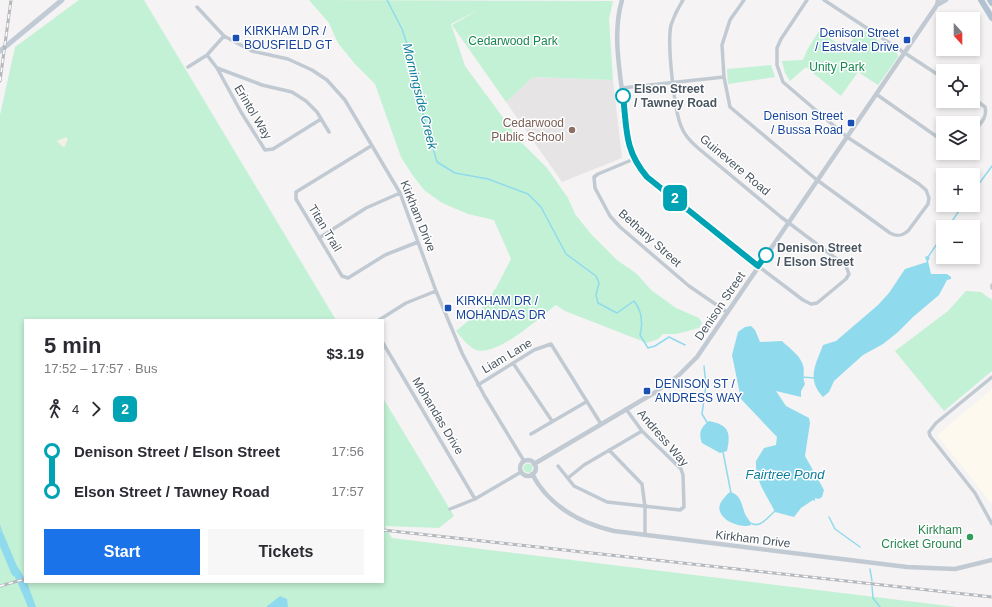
<!DOCTYPE html>
<meta charset="utf-8">
<style>
:root{--surface:#fff;--page:#f7f7f7;--text:#2b2b33;--muted:#7c7c81;--accent:#1a73e8}
body{margin:0;font-family:Helvetica,sans-serif;background:var(--page);color:var(--text);height:100vh;display:flex;flex-direction:column;font-size:15px;white-space:nowrap}
*{box-sizing:border-box;margin:0}
p{font-size:13px;color:var(--muted)}
.icon{flex:none;width:22px;height:22px;fill:none;stroke:currentColor;stroke-width:2;stroke-linecap:round;stroke-linejoin:round}
.map{position:relative;flex:1;overflow:hidden}
.side{position:absolute;left:24px;top:319px;width:360px;height:264px;display:flex;flex-direction:column;background:var(--surface);border-radius:0px;box-shadow:0 2px 6px #0003}
.side>*{flex:none}
.badge{padding:0 8px;border-radius:6px;font-size:14px;line-height:26px}
.needle{width:26px;rotate:159deg}
.buttons{position:absolute;left:936px;top:12px;display:grid;gap:8px}
.buttons a{display:grid;place-items:center;width:44px;height:44px;border-radius:0px;background:var(--surface);box-shadow:0 2px 6px #0003;font-size:20px}
.map>.badge{position:absolute;translate:-50% -50%;box-shadow:0 0 0 2px #fff}
.legs{display:flex;align-items:center;gap:6px;height:44px;padding:0 20px;font-size:13px}
.legs p{margin-inline-start:auto}
.overview{display:flex;align-items:center;justify-content:space-between;height:68px;padding:0 20px}
h1{font-size:22px;font-weight:800;line-height:30px}
.cta{display:flex;gap:8px;margin-top:auto;padding:8px 20px}
.cta a{flex:1;height:46px;border-radius:0px;background:var(--accent);color:#fff;font-size:16px;font-weight:800;line-height:46px;text-align:center}
.cta a+a{background:var(--page);color:var(--text)}
ul{padding:0 20px;list-style:none}
li{display:flex;align-items:center;gap:14px;height:40px;font-size:15px}
li i{display:grid;place-items:center;width:6px;height:100%;margin:0 5px;background:currentColor}
li i::after{content:'';width:10px;height:10px;margin:-5px;border:3px solid;border-radius:50%;background:var(--surface)}
li p{margin-inline-start:auto}
li:first-child i{background:linear-gradient(#0000 50%,currentColor 0)}
li:last-child i{background:linear-gradient(currentColor 50%,#0000 0)}
.map>svg:first-child{display:block}
.commercial{fill:#fdf9ef}
.education{fill:#e6e4e5}
.green{fill:#c3f1d5}
.sand{fill:#f5f0e5}
.water{fill:#90daee}
.lines{fill:none;stroke-linecap:round;stroke-linejoin:round}
.stream{stroke:#90daee;stroke-width:1.5}
.river{stroke:#90daee;stroke-width:8}
.minor{stroke:#c1cad2;stroke-width:3.5}
.tertiary{stroke:#c1cad2;stroke-width:4.5}
.secondary{stroke:#c1cbd6;stroke-width:5}
.primary{stroke:#b3c2d1;stroke-width:6}
.rail-casing{stroke:#b5b8bd;stroke-width:3}
.rail{stroke:#fff;stroke-width:1.5;stroke-dasharray:4.5;stroke-linecap:butt}
.line-1-casing{stroke:#fff;stroke-width:9}
.line-1{stroke:#00a3b4;stroke-width:6}
.transit-dot{fill:#1a4fb4;stroke:#fff;stroke-width:1.5}
.stop-1-dot{fill:#fff;stroke:#00a3b4;stroke-width:2}
.education-dot{fill:#8d6e63;stroke:#fff;stroke-width:1.5}
.leisure-dot{fill:#2e9e5b;stroke:#fff;stroke-width:1.5}
.labels{text-anchor:middle;dominant-baseline:central;stroke-width:3;stroke-linejoin:round;paint-order:stroke}
.transit-label{font-size:12px;fill:#164399;stroke:#fff;text-anchor:start}
.park-label{font-size:12px;fill:#17864f;stroke:#fff}
.stop-label{font-size:12px;font-weight:bold;fill:#4a5661;stroke:#fff;text-anchor:start}
.street-label{font-size:12px;fill:#4a5661;stroke:#fff}
.education-label{font-size:12px;fill:#785e54;stroke:#fff;text-anchor:end}
.leisure-label{font-size:12px;fill:#27864d;stroke:#fff;text-anchor:end}
.water-label{font-size:13px;font-style:italic;fill:#0c7c9b;stroke:#fff}
</style>
<div class="map">
<svg width="992" height="607" viewBox="0 0 992 607">
<rect width="100%" height="100%" fill="#f5f3f3"/>
<path class="commercial" d="M992,389V504L937,435Z"/>
<path class="education" d="M533,77L613,80L622,158L562,182L506,102Z"/>
<path class="green" d="M79,0H144L336,320H25V582H383V398L454,516L439,528L385,526L392,538L957,607H0V115L15,47Z
M309,0L613,1L609,19L613,80L533,77L506,102L452,25L478,10L451,24L465,66L521,142L547,168L568,198L575,214L591,234L617,260L637,274L651,290L676,308L699,318L702,323L699,328L676,334H663L658,339L647,343L565,311L556,305C540,317 494,360 474,349C467,345 461,337 456,331L478,313L496,288L511,259L494,220L468,214L442,203L424,190L411,173L401,157L375,84L355,64L338,43L329,23Z
M860,28L897,53L898,57L878,85L858,72L841,96L806,67L790,81L785,73L782,61L803,60L807,50L819,31L846,49Z
M771,65L775,77L728,84L727,69Z
M966,291L981,292L992,300V371L944,411L895,351L948,311Z
M523.5 468a4.5 4.5 0 1 1 9 0a4.5 4.5 0 1 1-9 0Z"/>
<path class="sand" d="M66,137L68,139L65,146L63,147L57,141Z"/>
<path class="water" d="M927,256L930,258L928,261L931,274H947L951,277V279L947,280L939,295L913,317L898,332L883,344L863,355L834,381L829,392L823,397C806,379 816,364 823,345L836,341L878,305L889,293L905,269L927,262L925,257Z
M751,326L755,330L760,342L782,341C789,348 800,355 803,365C805,371 802,377 805,384L801,391V397L776,391L786,406L809,418L810,423L805,456L824,490L822,497L819,499L815,498V501L813,500L801,508L794,517L775,512C767,495 755,482 756,461L764,448L776,445L777,437L741,399L732,355L738,332L745,327Z
M709,421C729,425 731,432 727,451L720,453L702,443C698,433 701,427 709,421Z
M730,492C741,494 742,506 745,514C747,518 750,520 751,525C740,529 715,519 720,504C722,500 726,495 730,492Z
M0,524L9,553L27,582L36,607H28C18,580 0,553 0,524Z
M280,596L287,599L288,607H266Z"/>
<g class="lines">
<path class="stream" d="M387,0L402,29L417,74L416,89L437,162L455,173L488,179L528,194L541,207L566,254L596,276L599,283L596,295L598,303L617,313L634,301C642,311 643,323 640,335L648,348L655,346L669,337L685,345
M973,192L992,166
M948,227L963,205
M928,257L943,235
M704,366L706,385L702,414L708,424
M801,377L815,378
M723,452L731,493
M829,517L835,529L860,547
M749,522C759,530 767,518 775,511
M870,569L872,581
M872,586L873,598L880,607"/>
<path class="river" d="M0,536L15,572"/>
<path class="minor" d="M683,0C678,8 674,16 671,25C667,43 674,109 681,126C684,135 691,142 698,148L781,217L846,266L849,274L846,279L817,303L811,304L803,300L758,266
M744,0L730,20L722,45L724,77L730,107L817,180L890,233C897,237 902,236 908,231L928,204L929,198L926,190L919,184L847,137L783,82L777,65V48L781,39L807,0
M824,0L943,78
M197,7L224,36L252,51L288,59L312,70L327,80L345,100L400,193L436,291L462,353L484,395L524,461
M207,55L217,68L262,85L292,92L306,101L317,112L329,132
M188,67L207,55L224,36
M217,68L241,112L265,150L273,149L321,119
M622,88L724,77
M876,94L943,141
M973,98L985,107C988,118 979,125 973,133
M371,146L296,192V199L342,276L348,278L385,255L418,242
M634,159L598,174L594,177L595,188L610,216L620,227L689,286L727,312
M319,238L366,208L400,193
M992,285V288
M379,320L406,303L436,291
M383,343L475,499
M513,363L552,421
M992,377L936,423L929,432L930,436L975,493L992,524
M478,385L534,350L551,344L601,424
M531,434L586,402
M609,450L642,484L645,507V535
M558,466L574,486L607,502L680,510L684,507L683,475L681,469L642,431L626,409
M568,478L584,465L642,431
M450,509L475,499L521,472"/>
<path class="tertiary" d="M622,0C612,34 620,71 624,106C625,121 625,137 630,151C633,161 640,169 647,177L758,266
M937,5L946,0
M520 468a8 8 0 1 1 16 0a8 8 0 1 1-16 0Z
M534,464L654,393L678,376L697,357L937,5L938,0
M532,474C549,506 580,523 614,531L907,567L955,569L992,560"/>
<path class="secondary" d="M0,51L62,0"/>
<path class="primary" d="M981,0L992,18
M990,0L992,3"/>
<g class="rail-casing">
<path id="rail" d="M0,81L11,0
M383,530L992,597
M0,586L25,579"/>
</g>
<use href="#rail" class="rail"/>
</g>
<g class="lines">
<g class="line-1-casing">
<path id="line-1" d="M623,96C627,129 624,150 647,177L758,266L766,255"/>
</g>
<use href="#line-1" class="line-1"/>
</g>
<g class="transit-dot">
<rect x="232" y="34" width="8" height="8" rx="2"/>
<rect x="903" y="36" width="8" height="8" rx="2"/>
<rect x="847" y="119" width="8" height="8" rx="2"/>
<rect x="444" y="304" width="8" height="8" rx="2"/>
<rect x="643" y="387" width="8" height="8" rx="2"/>
</g>
<g class="stop-1-dot">
<circle cx="623" cy="96" r="7"/>
<circle cx="766" cy="255" r="7"/>
</g>
<circle class="education-dot" cx="572" cy="130" r="4"/>
<circle class="leisure-dot" cx="970" cy="537" r="4"/>
<g class="labels">
<g class="transit-label">
<text x="244" y="31">KIRKHAM DR /<tspan x="244" dy="14">BOUSFIELD GT</tspan></text>
<text x="899" y="33" text-anchor="end">Denison Street<tspan x="899" dy="14">/ Eastvale Drive</tspan></text>
<text x="843" y="116" text-anchor="end">Denison Street<tspan x="843" dy="14">/ Bussa Road</tspan></text>
<text x="456" y="301">KIRKHAM DR /<tspan x="456" dy="14">MOHANDAS DR</tspan></text>
<text x="655" y="384">DENISON ST /<tspan x="655" dy="14">ANDRESS WAY</tspan></text>
</g>
<g class="park-label">
<text x="513" y="41">Cedarwood Park</text>
<text x="837" y="67">Unity Park</text>
</g>
<g class="stop-label">
<text x="634" y="89">Elson Street<tspan x="634" dy="14">/ Tawney Road</tspan></text>
<text x="777" y="248">Denison Street<tspan x="777" dy="14">/ Elson Street</tspan></text>
</g>
<g class="street-label">
<text transform="translate(253 112) rotate(59)">Erintol Way</text>
<text transform="translate(735 165) rotate(40)">Guinevere Road</text>
<text transform="translate(418 216) rotate(68)">Kirkham Drive</text>
<text transform="translate(325 228) rotate(59)">Titan Trail</text>
<text transform="translate(650 238) rotate(42)">Bethany Street</text>
<text transform="translate(720 306) rotate(-56)">Denison Street</text>
<text transform="translate(507 356) rotate(-31)">Liam Lane</text>
<text transform="translate(438 416) rotate(59)">Mohandas Drive</text>
<text transform="translate(663 438) rotate(49)">Andress Way</text>
<text transform="translate(753 539) rotate(7)">Kirkham Drive</text>
</g>
<g class="education-label">
<text x="564" y="123">Cedarwood<tspan x="564" dy="14">Public School</tspan></text>
</g>
<g class="leisure-label">
<text x="962" y="530">Kirkham<tspan x="962" dy="14">Cricket Ground</tspan></text>
</g>
<g class="water-label">
<text transform="translate(420 96) rotate(76)">Morningside Creek</text>
<text x="785" y="474">Fairtree Pond</text>
</g>
</g>
</svg>
<div class="buttons">
<a><svg class="needle" viewBox="-14 -14 28 28"><path d="M0-13l5 13h-10z" fill="#e53935"/><path d="M0 13l5-13h-10z" fill="#7c7c81"/></svg></a>
<a><svg class="icon" aria-label="locate" viewBox="0 0 24 24"><circle cx="12" cy="12" r="6"/><path d="M12 2v4M12 18v4M2 12h4M18 12h4"/></svg></a>
<a><svg class="icon" aria-label="layers" viewBox="0 0 24 24"><path d="M12 4l9 5-9 5-9-5zM3 14l9 5 9-5"/></svg></a>
<a>+</a>
<a>−</a>
</div>
<b class="badge" style="left:675px;top:198px;background:#00a3b4;color:#fff">2</b>
<section class="side">
<div class="overview"><div><h1>5 min</h1><p>17:52 – 17:57 · Bus</p></div><b>$3.19</b></div>
<div class="legs"><svg class="icon" aria-label="walk" viewBox="0 0 24 24"><circle cx="13" cy="4" r="2"/><path d="M13 8l-2 6 4 7M11 14l-3 7M7 12l3-4h3l4 4"/></svg>4<svg class="icon" aria-label="forward" viewBox="0 0 24 24"><path d="M9 5l7 7-7 7"/></svg><b class="badge" style="background:#00a3b4;color:#fff">2</b></div>
<ul>
<li><i style="color:#00a3b4"></i><b>Denison Street / Elson Street</b><p>17:56</p></li>
<li><i style="color:#00a3b4"></i><b>Elson Street / Tawney Road</b><p>17:57</p></li>
</ul>
<div class="cta"><a>Start</a><a>Tickets</a></div>
</section>
</div>
